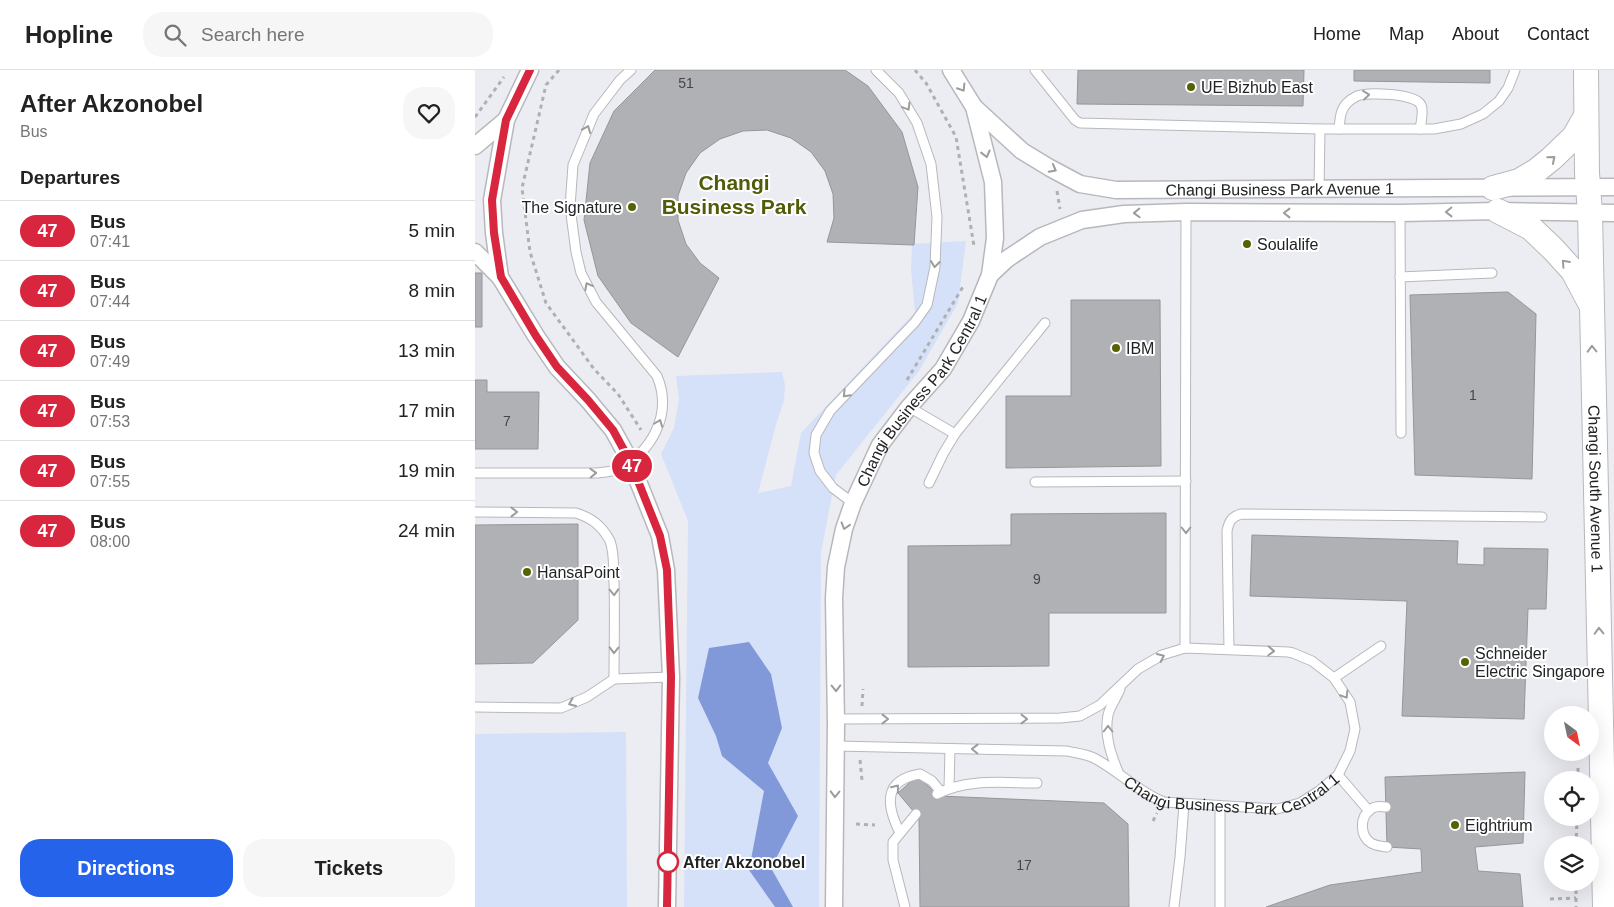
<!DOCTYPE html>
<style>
:root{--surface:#fff;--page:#f6f6f6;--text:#222;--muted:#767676;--line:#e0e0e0;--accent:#2563eb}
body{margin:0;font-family:Arial,sans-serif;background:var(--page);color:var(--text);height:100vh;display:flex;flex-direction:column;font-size:19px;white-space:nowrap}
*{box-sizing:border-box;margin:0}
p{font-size:16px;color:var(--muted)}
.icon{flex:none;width:28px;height:28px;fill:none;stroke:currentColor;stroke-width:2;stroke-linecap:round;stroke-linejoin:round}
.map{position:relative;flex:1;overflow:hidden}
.panel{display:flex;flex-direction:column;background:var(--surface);width:475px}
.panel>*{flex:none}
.badge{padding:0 10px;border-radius:16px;font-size:18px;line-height:32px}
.needle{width:32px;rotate:147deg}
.buttons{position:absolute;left:1069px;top:636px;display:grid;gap:10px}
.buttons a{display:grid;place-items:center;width:55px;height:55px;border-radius:50%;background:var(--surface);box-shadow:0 5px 20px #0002;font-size:25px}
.map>.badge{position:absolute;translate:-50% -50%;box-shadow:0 0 0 2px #fff}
h2{padding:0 20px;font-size:19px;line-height:45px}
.round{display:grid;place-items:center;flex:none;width:52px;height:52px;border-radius:20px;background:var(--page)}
.head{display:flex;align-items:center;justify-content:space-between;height:85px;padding:0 20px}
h1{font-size:24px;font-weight:600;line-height:38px}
.cta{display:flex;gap:10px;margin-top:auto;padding:10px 20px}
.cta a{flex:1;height:58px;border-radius:20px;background:var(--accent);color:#fff;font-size:20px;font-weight:600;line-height:58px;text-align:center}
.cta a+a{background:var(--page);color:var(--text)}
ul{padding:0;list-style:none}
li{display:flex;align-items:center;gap:15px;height:60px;padding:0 20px;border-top:1px solid var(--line)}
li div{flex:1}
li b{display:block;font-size:19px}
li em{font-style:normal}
li .badge{min-width:55px;font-weight:700;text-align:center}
header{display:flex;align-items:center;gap:30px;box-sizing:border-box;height:70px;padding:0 25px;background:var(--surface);border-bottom:1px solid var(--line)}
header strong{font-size:24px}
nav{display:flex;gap:28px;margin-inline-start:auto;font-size:18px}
.search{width:350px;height:45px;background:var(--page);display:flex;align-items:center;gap:12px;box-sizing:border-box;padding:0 18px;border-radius:20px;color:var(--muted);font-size:19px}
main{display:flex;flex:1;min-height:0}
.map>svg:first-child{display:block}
.green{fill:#d5e0f9}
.water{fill:#8199d9}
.building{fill:#b0b1b5;stroke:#95969a}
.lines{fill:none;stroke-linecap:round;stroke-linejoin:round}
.lane-casing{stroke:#b7b8bc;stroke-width:11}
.street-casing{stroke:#b7b8bc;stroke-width:19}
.secondary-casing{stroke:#b7b8bc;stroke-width:26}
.path{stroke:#afb0b4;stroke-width:3;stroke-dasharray:4 4;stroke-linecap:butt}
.lane{stroke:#fff;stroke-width:9}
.street{stroke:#fff;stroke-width:16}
.secondary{stroke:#fff;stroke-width:24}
.oneway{stroke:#9c9c9c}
.line-casing{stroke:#fff;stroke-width:11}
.line{stroke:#d7263d;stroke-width:8}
.poi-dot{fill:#566203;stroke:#fff;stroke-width:2}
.stop-dot{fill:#fff;stroke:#d7263d;stroke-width:2.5}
.labels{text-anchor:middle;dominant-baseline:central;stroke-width:4;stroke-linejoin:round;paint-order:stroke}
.number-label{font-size:14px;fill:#464648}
.poi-label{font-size:16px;fill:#222324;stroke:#fff;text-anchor:start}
.street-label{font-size:16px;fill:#222324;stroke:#fff}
.stop-label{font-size:16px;font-weight:bold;fill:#222324;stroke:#fff;text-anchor:start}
.district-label{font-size:21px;font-weight:bold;fill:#505c09;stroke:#fff}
</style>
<header>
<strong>Hopline</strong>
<div class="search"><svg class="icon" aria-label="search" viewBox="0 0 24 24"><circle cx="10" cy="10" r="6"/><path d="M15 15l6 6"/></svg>Search here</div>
<nav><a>Home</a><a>Map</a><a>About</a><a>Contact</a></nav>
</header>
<main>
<section class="panel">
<div class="head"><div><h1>After Akzonobel</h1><p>Bus</p></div><a class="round"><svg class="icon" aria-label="heart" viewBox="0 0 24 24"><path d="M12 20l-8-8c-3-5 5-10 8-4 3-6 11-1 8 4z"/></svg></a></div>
<h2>Departures</h2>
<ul>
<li><span class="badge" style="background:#d7263d;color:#fff">47</span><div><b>Bus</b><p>07:41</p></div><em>5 min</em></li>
<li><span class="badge" style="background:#d7263d;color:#fff">47</span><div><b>Bus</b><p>07:44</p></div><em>8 min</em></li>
<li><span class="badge" style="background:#d7263d;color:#fff">47</span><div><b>Bus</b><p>07:49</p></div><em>13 min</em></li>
<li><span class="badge" style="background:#d7263d;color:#fff">47</span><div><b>Bus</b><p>07:53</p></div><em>17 min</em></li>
<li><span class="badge" style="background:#d7263d;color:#fff">47</span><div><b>Bus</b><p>07:55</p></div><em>19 min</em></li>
<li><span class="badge" style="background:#d7263d;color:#fff">47</span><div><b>Bus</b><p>08:00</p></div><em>24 min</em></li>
</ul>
<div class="cta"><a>Directions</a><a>Tickets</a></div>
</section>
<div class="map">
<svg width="1139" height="837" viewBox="0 0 1139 837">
<rect width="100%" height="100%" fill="#ecedf2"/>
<path class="green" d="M491,171L483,233L444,301L361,405L346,482L344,837H209L213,451L186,384L199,358L204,329L201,306L307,302L310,315L309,330L300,358L283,423L316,416L326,363L440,242L436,199L437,174Z
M151,662L152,837H0V664Z"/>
<path class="water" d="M274,572L296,604L307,658L293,693L323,746L296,798L318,837H300L274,800L289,721L247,686L241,666L223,628L234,578Z"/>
<path class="building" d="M180,0H370L393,16L427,62L443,117L439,175L352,172L359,148L358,124L350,101L336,82L316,68L292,60L268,61L245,69L225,83L211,103L203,126V150L211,174L225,193L244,208L203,287L156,253L123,206L109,150L115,93L139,41Z
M603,0H829L828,36L602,34Z
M879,0H1015V13L879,11Z
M0,203H7V257H0Z
M1033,222L1061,244L1057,409L940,405L935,225Z
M596,230H685L686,396L531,398V326H596Z
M0,310H12V322H64L63,379H0Z
M691,443V543H574V596L433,597V476L536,475V444Z
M103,454V550L58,593L0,594V455Z
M777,465L983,471L982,494L1009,495V478L1073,479L1071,539H1053L1049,649L927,646L932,531L775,526Z
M1050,702L1048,773L1000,777L1003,801L1045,804L1048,837H791L855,815L947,802L946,779L912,777L910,707Z
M442,706L464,726L629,733L653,754L654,837H445L444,748L423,723Z"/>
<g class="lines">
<g class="lane-casing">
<g id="lane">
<path d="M560,0L600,50L605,53L845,59H959L986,54L1008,44L1024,31L1033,18L1040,0"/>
<path d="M864,59C865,50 865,40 872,33C874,31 878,28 882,26C893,22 940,23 946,35C949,41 946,53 945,59"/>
<path d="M844,119L845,59"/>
<path d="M925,143L926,363"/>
<path d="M925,207L1017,203"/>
<path d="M434,337L480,364"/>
<path d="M0,403H122C128,402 135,402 141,400C177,383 198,344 182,306L121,232L106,203L101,182L95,137L98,95L119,44L145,10L156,0"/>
<path d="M560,412L711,411"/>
<path d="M454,413L468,384L480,364L570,253"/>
<path d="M378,433L358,418L345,401L339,383L341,365L355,341L440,252L452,235L460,197L462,147L456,94L442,53L424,23L401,0"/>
<path d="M0,442L101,443C117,448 127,456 135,471C140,484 138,500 139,513C140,545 139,577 139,609"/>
<path d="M710,578L711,142"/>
<path d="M754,579L752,461C754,451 757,446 767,444L1067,447"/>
<path d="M859,608L906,576"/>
<path d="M0,637L86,638L112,627L139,609L196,607"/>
<path id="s1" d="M361,676L592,681C600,683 611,684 619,688C644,701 663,722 689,732L802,739L825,733L844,721L863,705L875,681L880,659L875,632L859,608L837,591L818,583L813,582L710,578L687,585L663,599L625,635L605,646L585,648L361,649"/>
<path d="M644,704C636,685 629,665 633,645C635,636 642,627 645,619"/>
<path d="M863,705L894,741"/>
<path d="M474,718L475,679"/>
<path d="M462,724C492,708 529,713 562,713"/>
<path d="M745,736V837"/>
<path d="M911,737C905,736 900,736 896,739C884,747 885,766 896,773C901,776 906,776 912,777"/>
<path d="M425,763C411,735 408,710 445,704L457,711L466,722"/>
<path d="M430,837L418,790V772L441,744"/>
<path d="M699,837L705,787L709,734"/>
</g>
</g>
<g class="street-casing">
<g id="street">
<path d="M55,0L31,50L17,130L19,163L25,207L61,266L82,297L113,330L138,360L155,391L185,466L191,500L196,607L192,837"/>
<path id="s2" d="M499,37L547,81L575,98L605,114L641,120L1139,117"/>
<path d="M0,76L31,50"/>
<path d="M0,182L25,207"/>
<path d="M515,205L532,189L565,167L607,150L649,144L711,142L925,143L1023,141L1139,143"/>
<path id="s3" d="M359,837L361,654L359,528L361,497L369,459L378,433L405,375L434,337L468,299L496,251L515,205L520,168L518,112L499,37L476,0"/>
</g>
</g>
<g class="secondary-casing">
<g id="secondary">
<path id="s4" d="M1111,0L1112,103L1115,143L1130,837"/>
<path d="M1018,118L1044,111L1061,101L1076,89L1099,67L1111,46"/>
<path d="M1023,141L1056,158L1079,180L1098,201L1115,233"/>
</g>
</g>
<path class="path" d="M84,0L71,15L47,118L55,182L71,233L119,299L143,324L166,360
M440,0L451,13L481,67L499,176
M0,47L29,7
M582,121L585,139
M432,310L489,215
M387,636L388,619
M385,690L387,710
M1103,710V696
M678,751L682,743
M381,754L400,755
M1101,775L1102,748
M1101,812V837
M1075,829L1101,828"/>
<use href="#lane" class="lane"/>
<use href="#street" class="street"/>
<use href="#secondary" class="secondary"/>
</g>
<defs><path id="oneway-chevron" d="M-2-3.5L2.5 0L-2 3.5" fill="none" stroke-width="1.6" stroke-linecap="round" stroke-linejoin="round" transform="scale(1.25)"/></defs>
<g class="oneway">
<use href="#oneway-chevron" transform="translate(487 18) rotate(58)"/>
<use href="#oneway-chevron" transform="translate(891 25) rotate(-6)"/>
<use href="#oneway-chevron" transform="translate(432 37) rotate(59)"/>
<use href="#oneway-chevron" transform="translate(112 59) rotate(-68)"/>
<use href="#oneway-chevron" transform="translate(511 84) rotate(76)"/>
<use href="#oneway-chevron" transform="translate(1077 89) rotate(-40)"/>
<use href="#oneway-chevron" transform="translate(578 99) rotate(28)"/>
<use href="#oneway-chevron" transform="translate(974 142) rotate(179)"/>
<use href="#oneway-chevron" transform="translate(662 143) rotate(178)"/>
<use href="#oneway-chevron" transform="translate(812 143) rotate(-180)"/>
<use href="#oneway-chevron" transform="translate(1090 193) rotate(-132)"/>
<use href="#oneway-chevron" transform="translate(460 194) rotate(96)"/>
<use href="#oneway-chevron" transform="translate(113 216) rotate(-118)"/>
<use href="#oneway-chevron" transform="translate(1117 279) rotate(-91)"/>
<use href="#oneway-chevron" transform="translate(371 324) rotate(134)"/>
<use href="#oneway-chevron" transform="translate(184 353) rotate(-69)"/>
<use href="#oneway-chevron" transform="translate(118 403) rotate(-2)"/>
<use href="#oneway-chevron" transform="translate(39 442)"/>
<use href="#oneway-chevron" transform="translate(370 456) rotate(107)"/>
<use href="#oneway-chevron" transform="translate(711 460) rotate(90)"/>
<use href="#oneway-chevron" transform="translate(139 522) rotate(88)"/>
<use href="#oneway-chevron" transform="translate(1124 561) rotate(-91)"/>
<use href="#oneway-chevron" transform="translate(139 580) rotate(91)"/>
<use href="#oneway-chevron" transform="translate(796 581) rotate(2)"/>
<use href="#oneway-chevron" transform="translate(686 587) rotate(-25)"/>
<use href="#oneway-chevron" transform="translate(361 618) rotate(89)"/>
<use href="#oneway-chevron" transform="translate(870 625) rotate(58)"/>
<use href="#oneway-chevron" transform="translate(97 633) rotate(157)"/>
<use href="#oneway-chevron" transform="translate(410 649)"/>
<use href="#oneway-chevron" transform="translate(549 649)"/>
<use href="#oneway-chevron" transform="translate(633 659) rotate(-90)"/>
<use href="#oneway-chevron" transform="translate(500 679) rotate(-179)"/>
<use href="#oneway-chevron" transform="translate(421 718) rotate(-52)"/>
<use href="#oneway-chevron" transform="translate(360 724) rotate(91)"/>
</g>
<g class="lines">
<g class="line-casing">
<path id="line" d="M55,0L31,50L17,130L19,163L26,207L61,266L82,297L113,330L138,360L155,391L185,466L192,500L196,607L192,837"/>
</g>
<use href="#line" class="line"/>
</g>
<g class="poi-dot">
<circle cx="716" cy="17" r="5"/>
<circle cx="157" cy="137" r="5"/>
<circle cx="772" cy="174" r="5"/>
<circle cx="641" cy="278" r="5"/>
<circle cx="52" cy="502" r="5"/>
<circle cx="990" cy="592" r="5"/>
<circle cx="980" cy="755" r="5"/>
</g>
<circle class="stop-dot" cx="193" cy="792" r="10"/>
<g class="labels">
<g class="number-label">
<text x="211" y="13">51</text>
<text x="998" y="325">1</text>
<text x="32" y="351">7</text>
<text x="562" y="509">9</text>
<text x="549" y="795">17</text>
</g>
<g class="poi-label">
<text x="726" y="17">UE Bizhub East</text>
<text x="147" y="137" text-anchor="end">The Signature</text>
<text x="782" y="174">Soulalife</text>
<text x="651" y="278">IBM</text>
<text x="62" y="502">HansaPoint</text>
<text x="1000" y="583">Schneider<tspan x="1000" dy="18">Electric Singapore</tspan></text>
<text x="990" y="755">Eightrium</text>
</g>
<g class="street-label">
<text stroke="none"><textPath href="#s2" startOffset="332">Changi Business Park Avenue 1</textPath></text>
<text stroke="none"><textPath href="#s3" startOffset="539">Changi Business Park Central 1</textPath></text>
<text stroke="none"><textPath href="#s4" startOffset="419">Changi South Avenue 1</textPath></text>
<text stroke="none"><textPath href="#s1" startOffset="411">Changi Business Park Central 1</textPath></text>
</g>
<g class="stop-label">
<text x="208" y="792">After Akzonobel</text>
</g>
<g class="district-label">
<text x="259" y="112">Changi<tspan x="259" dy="24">Business Park</tspan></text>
</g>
</g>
</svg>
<div class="buttons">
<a><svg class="needle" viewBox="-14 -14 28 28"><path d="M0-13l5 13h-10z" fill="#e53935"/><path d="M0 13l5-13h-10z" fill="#767676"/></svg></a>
<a><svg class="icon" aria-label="locate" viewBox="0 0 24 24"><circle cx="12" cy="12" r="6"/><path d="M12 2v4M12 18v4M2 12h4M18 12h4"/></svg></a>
<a><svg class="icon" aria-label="layers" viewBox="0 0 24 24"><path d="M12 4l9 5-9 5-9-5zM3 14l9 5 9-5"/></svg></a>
</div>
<b class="badge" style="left:157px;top:396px;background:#d7263d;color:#fff">47</b>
</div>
</main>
